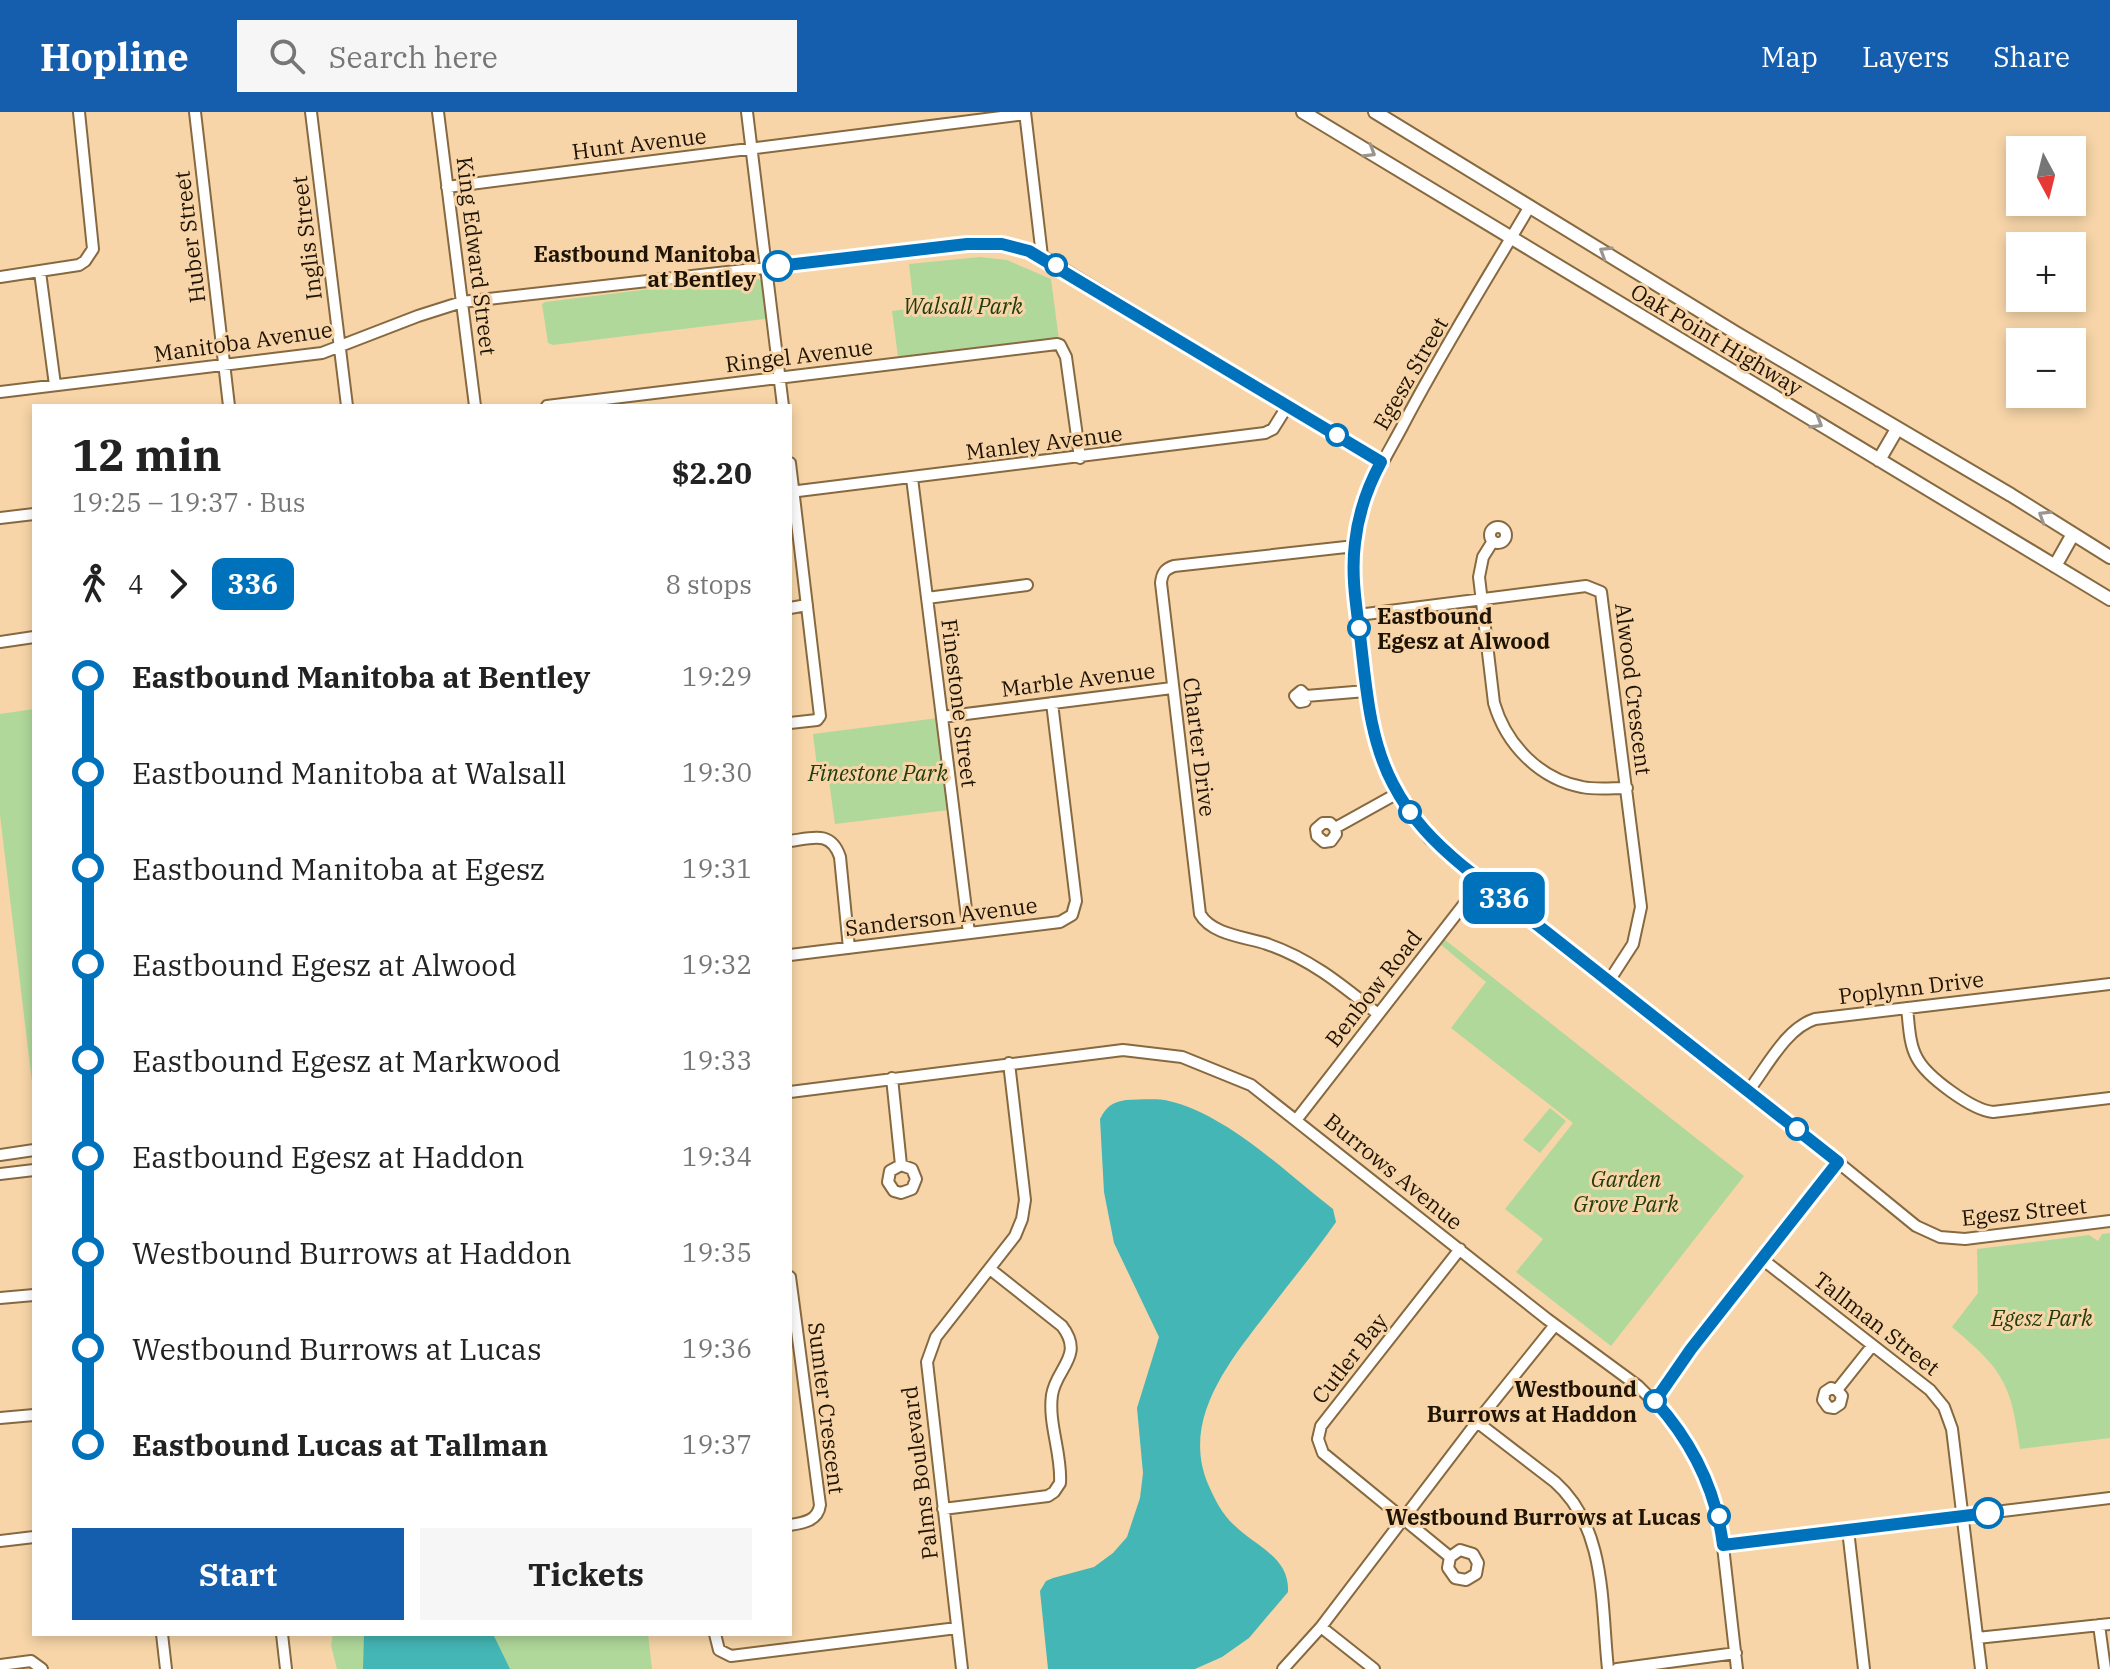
<!DOCTYPE html>
<meta charset="utf-8">
<style>
:root{--surface:#fff;--page:#f6f6f6;--text:#222;--muted:#767676;--accent:#155dad}
body{margin:0;font-family:"IBM Plex Serif",serif;background:var(--page);color:var(--text);height:100vh;display:flex;flex-direction:column;font-size:30px;white-space:nowrap}
*{box-sizing:border-box;margin:0}
p{font-size:26px;color:var(--muted)}
.icon{flex:none;width:44px;height:44px;fill:none;stroke:currentColor;stroke-width:2;stroke-linecap:round;stroke-linejoin:round}
.map{position:relative;flex:1;overflow:hidden}
.side{position:absolute;left:32px;top:292px;width:760px;height:1232px;display:flex;flex-direction:column;background:var(--surface);border-radius:0px;box-shadow:0 4px 12px #0003}
.side>*{flex:none}
.badge{padding:0 16px;border-radius:12px;font-size:28px;line-height:52px}
.needle{width:52px;rotate:173deg}
.controls{position:absolute;left:2006px;top:24px;display:grid;gap:16px}
.controls a{display:grid;place-items:center;width:80px;height:80px;border-radius:0px;background:var(--surface);box-shadow:0 4px 12px #0003;font-size:40px}
.map>.badge{position:absolute;translate:-50% -50%;box-shadow:0 0 0 4px #fff}
.legs{display:flex;align-items:center;gap:12px;height:88px;padding:0 40px;font-size:26px}
.legs p{margin-inline-start:auto}
.summary{display:flex;align-items:center;justify-content:space-between;height:136px;padding:0 40px}
h1{font-size:44px;font-weight:700;line-height:60px}
.primary-button{display:flex;gap:16px;margin-top:auto;padding:16px 40px}
.primary-button a{flex:1;height:92px;border-radius:0px;background:var(--accent);color:#fff;font-size:32px;font-weight:700;line-height:92px;text-align:center}
.primary-button a+a{background:var(--page);color:var(--text)}
ul{padding:0 40px;list-style:none}
li{display:flex;align-items:center;gap:28px;height:96px;font-size:30px}
li i{display:grid;place-items:center;width:12px;height:100%;margin:0 10px;background:currentColor}
li i::after{content:'';width:20px;height:20px;margin:-10px;border:6px solid;border-radius:50%;background:var(--surface)}
li p{margin-inline-start:auto}
li:first-child i{background:linear-gradient(#0000 50%,currentColor 0)}
li:last-child i{background:linear-gradient(currentColor 50%,#0000 0)}
header{display:flex;align-items:center;gap:48px;box-sizing:border-box;height:112px;padding:0 40px;background:var(--accent);color:#fff}
header strong{font-size:38px}
nav{display:flex;gap:44px;margin-inline-start:auto;font-size:28px}
.search{width:560px;height:72px;background:var(--page);display:flex;align-items:center;gap:20px;box-sizing:border-box;padding:0 28px;border-radius:0px;color:var(--muted);font-size:30px}
.map>svg:first-child{display:block}
.green{fill:#b0d89b}
.water{fill:#44b6b5}
.lines{fill:none;stroke-linecap:round;stroke-linejoin:round}
.minor-casing{stroke:#876940;stroke-width:14}
.major-casing{stroke:#876940;stroke-width:16}
.minor{stroke:#fff;stroke-width:10}
.major{stroke:#fff;stroke-width:12}
.oneway{stroke:#9a958e}
.line-1-casing{stroke:#fff;stroke-width:18}
.line-1{stroke:#0072bc;stroke-width:12}
.stop-1-dot{fill:#fff;stroke:#0072bc;stroke-width:4}
.labels{text-anchor:middle;dominant-baseline:central;stroke-width:6;stroke-linejoin:round;paint-order:stroke}
.street-label{font-size:22px;fill:#1f1404;stroke:#f7d5a8}
.stop-label{font-size:22px;font-weight:bold;fill:#1f1404;stroke:#f7d5a8;text-anchor:end}
.park-label{font-size:22px;font-style:italic;fill:#213c0e;stroke:#f7d5a8}
</style>
<header>
<strong>Hopline</strong>
<div class="search"><svg class="icon" aria-label="search" viewBox="0 0 24 24"><circle cx="10" cy="10" r="6"/><path d="M15 15l6 6"/></svg>Search here</div>
<nav><a>Map</a><a>Layers</a><a>Share</a></nav>
</header>
<div class="map">
<svg width="2110" height="1557" viewBox="0 0 2110 1557">
<rect width="100%" height="100%" fill="#f7d5a8"/>
<path class="green" d="M980,145L1007,148L1051,167L1059,228L898,245L892,199L914,196L909,152Z
M755,164L763,170L767,202L765,207L553,233L548,231L542,192L545,190Z
M34,597V987L0,703V602Z
M938,606L949,698L835,712L828,662L818,663L813,622Z
M1444,827L1744,1064L1611,1234L1516,1160L1543,1127L1505,1097L1573,1011L1451,916L1486,870L1440,832Z
M1550,996L1566,1009L1540,1041L1523,1028Z
M2110,1121V1326L2020,1337C2011,1271 2003,1258 1952,1215L1978,1181L1977,1137L2089,1123L2098,1129L2102,1122Z
M333,1522H648L652,1557H337L331,1533Z"/>
<path class="water" d="M1126,988C1139,988 1156,986 1169,989C1228,1003 1285,1060 1333,1097L1336,1110C1314,1142 1289,1171 1266,1202C1229,1250 1181,1308 1208,1372C1214,1386 1222,1402 1234,1413C1255,1434 1290,1445 1288,1480L1249,1526L1222,1545L1195,1557H1048L1040,1479L1046,1469L1053,1466L1094,1455L1113,1441L1127,1425L1140,1386L1143,1361L1137,1296L1159,1225L1114,1131L1104,1080L1100,1007C1106,995 1112,990 1126,988Z
M364,1522H493L510,1557H363Z"/>
<g class="lines">
<g class="minor-casing">
<path id="minor" d="M195,0L229,294
M311,0L347,294
M438,0L475,294
M747,0L783,294
M1025,0L1042,144
M447,75L1025,2
M1530,94C1487,167 1441,240 1402,315C1380,356 1363,380 1355,427C1349,466 1358,509 1363,548C1371,621 1383,669 1430,727L1757,984L1916,1114L1940,1125L1965,1127L2110,1109
M40,160L55,273
M0,165L79,153L85,149L93,137L79,0
M0,280L322,241L418,204L462,190L984,131L1016,134L1042,144L1381,350
M547,294L1057,232L1060,233L1066,245L1080,346
M790,351L820,604L817,608L790,611
M912,366L969,821
M790,380L1265,321L1273,317L1288,293
M0,406L34,402
M1490 423a8 8 0 1 1 16 0a8 8 0 1 1-16 0Z
M1493,429L1483,445L1479,465L1494,591C1506,632 1539,667 1582,675C1596,678 1612,676 1627,676
M1355,434L1174,454C1165,457 1162,461 1161,471L1200,802C1212,823 1246,825 1267,832C1311,847 1343,874 1378,902
M927,486L1027,473
M790,496L807,493
M1358,503L1586,474L1601,480L1641,795L1633,832L1609,869
M0,530L34,525
M1306,584L1305,589L1300,590L1295,584L1301,579L1306,584L1366,579
M942,605L1172,576
M1335,716L1330,711H1323L1316,717L1317,724L1324,730L1331,729L1336,722L1335,716L1398,681
M790,729C812,726 831,718 840,745L849,836
M790,843L1060,810L1072,803L1076,789L1052,591
M1907,896C1909,912 1909,932 1917,946C1927,965 1972,998 1993,1000L2110,986
M892,966L901,1053L912,1057L916,1067L912,1077L901,1081L894,1079L888,1070L890,1059L901,1053
M1749,978C1767,955 1786,916 1815,907L2110,872
M790,980L1123,938L1182,945L1251,973L1547,1207L1638,1274L1671,1307L1688,1330L1703,1359L1720,1408L1737,1557
M1297,1007L1482,769
M0,1043L34,1038
M0,1062L34,1058
M1762,1147L1930,1278L1944,1295L1952,1317L1981,1557
M790,1165L820,1393C818,1409 803,1411 790,1413
M0,1186L34,1183
M1837,1278L1842,1284L1840,1292L1834,1296L1828,1295L1823,1288L1825,1280L1831,1276L1837,1278L1872,1234
M1655,1289L1691,1237L1838,1050
M0,1306L34,1303
M1477,1310L1555,1370C1607,1416 1601,1493 1608,1557
M943,1397L1048,1384L1054,1380L1060,1371C1062,1342 1048,1312 1052,1283C1056,1256 1085,1244 1062,1214L990,1157
M1848,1418L1864,1557
M0,1429L34,1425
M1723,1433L2110,1386
M1450,1445L1448,1456L1455,1466L1466,1468L1476,1462L1478,1451L1473,1442L1460,1438L1450,1445L1323,1341L1318,1327L1321,1314L1460,1137
M2099,1513L2105,1557
M1321,1515L1374,1557
M162,1522L166,1557
M282,1522L286,1557
M715,1522L719,1538L731,1544L957,1516
M1977,1526L2110,1512
M0,1553L31,1549L42,1557
M962,1557L927,1250L936,1225L1015,1124L1022,1107L1025,1088L1009,951
M1283,1557L1321,1515L1477,1310L1555,1213
M1617,1557L1736,1541"/>
</g>
<g class="major-casing">
<path id="major" d="M1303,0L2110,487
M1375,0L1736,221L2011,383L2110,445
M1879,348L1897,317
M2055,454L2073,422"/>
</g>
<use href="#minor" class="minor"/>
<use href="#major" class="major"/>
</g>
<defs><path id="oneway-chevron" d="M-2-3.5L2.5 0L-2 3.5" fill="none" stroke-width="1.6" stroke-linecap="round" stroke-linejoin="round" transform="scale(2)"/></defs>
<g class="oneway">
<use href="#oneway-chevron" transform="translate(1370 40) rotate(31)"/>
<use href="#oneway-chevron" transform="translate(1605 140) rotate(-148)"/>
<use href="#oneway-chevron" transform="translate(1817 311) rotate(31)"/>
<use href="#oneway-chevron" transform="translate(2044 404) rotate(-148)"/>
</g>
<g class="lines">
<g class="line-1-casing">
<path id="line-1" d="M778,154L967,132H1002L1029,139L1381,350C1368,374 1358,403 1355,431C1351,462 1356,493 1360,523C1366,573 1369,627 1393,672C1411,707 1435,731 1464,755L1838,1050L1691,1237L1655,1289C1692,1330 1716,1378 1723,1433L1988,1401"/>
</g>
<use href="#line-1" class="line-1"/>
</g>
<g class="stop-1-dot">
<circle cx="1056" cy="153" r="10"/>
<circle cx="778" cy="154" r="14"/>
<circle cx="1337" cy="323" r="10"/>
<circle cx="1359" cy="516" r="10"/>
<circle cx="1410" cy="700" r="10"/>
<circle cx="1797" cy="1017" r="10"/>
<circle cx="1655" cy="1289" r="10"/>
<circle cx="1988" cy="1401" r="14"/>
<circle cx="1719" cy="1404" r="10"/>
</g>
<g class="labels">
<g class="street-label">
<text transform="translate(639 31) rotate(-7)">Hunt Avenue</text>
<text transform="translate(189 125) rotate(-97)">Huber Street</text>
<text transform="translate(306 126) rotate(-97)">Inglis Street</text>
<text transform="translate(477 144) rotate(83)">King Edward Street</text>
<text transform="translate(1717 227) rotate(31)">Oak Point Highway</text>
<text transform="translate(243 229) rotate(-8)">Manitoba Avenue</text>
<text transform="translate(799 243) rotate(-7)">Ringel Avenue</text>
<text transform="translate(1410 261) rotate(-60)">Egesz Street</text>
<text transform="translate(1044 330) rotate(-7)">Manley Avenue</text>
<text transform="translate(1078 567) rotate(-7)">Marble Avenue</text>
<text transform="translate(1634 577) rotate(83)">Alwood Crescent</text>
<text transform="translate(960 591) rotate(83)">Finestone Street</text>
<text transform="translate(1200 635) rotate(83)">Charter Drive</text>
<text transform="translate(941 804) rotate(-7)">Sanderson Avenue</text>
<text transform="translate(1911 875) rotate(-7)">Poplynn Drive</text>
<text transform="translate(1373 876) rotate(-52)">Benbow Road</text>
<text transform="translate(1394 1059) rotate(39)">Burrows Avenue</text>
<text transform="translate(2024 1099) rotate(-6)">Egesz Street</text>
<text transform="translate(1877 1211) rotate(38)">Tallman Street</text>
<text transform="translate(1349 1246) rotate(-52)">Cutler Bay</text>
<text transform="translate(827 1296) rotate(83)">Sumter Crescent</text>
<text transform="translate(919 1361) rotate(-97)">Palms Boulevard</text>
</g>
<g class="stop-label">
<text x="756" y="141">Eastbound Manitoba<tspan x="756" dy="25">at Bentley</tspan></text>
<text x="1377" y="503" text-anchor="start">Eastbound<tspan x="1377" dy="25">Egesz at Alwood</tspan></text>
<text x="1637" y="1276">Westbound<tspan x="1637" dy="25">Burrows at Haddon</tspan></text>
<text x="1701" y="1404">Westbound Burrows at Lucas</text>
</g>
<g class="park-label">
<text x="963" y="193">Walsall Park</text>
<text x="878" y="660">Finestone Park</text>
<text x="1626" y="1066">Garden<tspan x="1626" dy="25">Grove Park</tspan></text>
<text x="2042" y="1205">Egesz Park</text>
</g>
</g>
</svg>
<div class="controls">
<a><svg class="needle" viewBox="-14 -14 28 28"><path d="M0-13l5 13h-10z" fill="#e53935"/><path d="M0 13l5-13h-10z" fill="#767676"/></svg></a>
<a>+</a>
<a>−</a>
</div>
<b class="badge" style="left:1504px;top:786px;background:#0072bc;color:#fff">336</b>
<section class="side">
<div class="summary"><div><h1>12 min</h1><p>19:25 – 19:37 · Bus</p></div><b>$2.20</b></div>
<div class="legs"><svg class="icon" aria-label="walk" viewBox="0 0 24 24"><circle cx="13" cy="4" r="2"/><path d="M13 8l-2 6 4 7M11 14l-3 7M7 12l3-4h3l4 4"/></svg>4<svg class="icon" aria-label="forward" viewBox="0 0 24 24"><path d="M9 5l7 7-7 7"/></svg><b class="badge" style="background:#0072bc;color:#fff">336</b><p>8 stops</p></div>
<ul>
<li><i style="color:#0072bc"></i><b>Eastbound Manitoba at Bentley</b><p>19:29</p></li>
<li><i style="color:#0072bc"></i><span>Eastbound Manitoba at Walsall</span><p>19:30</p></li>
<li><i style="color:#0072bc"></i><span>Eastbound Manitoba at Egesz</span><p>19:31</p></li>
<li><i style="color:#0072bc"></i><span>Eastbound Egesz at Alwood</span><p>19:32</p></li>
<li><i style="color:#0072bc"></i><span>Eastbound Egesz at Markwood</span><p>19:33</p></li>
<li><i style="color:#0072bc"></i><span>Eastbound Egesz at Haddon</span><p>19:34</p></li>
<li><i style="color:#0072bc"></i><span>Westbound Burrows at Haddon</span><p>19:35</p></li>
<li><i style="color:#0072bc"></i><span>Westbound Burrows at Lucas</span><p>19:36</p></li>
<li><i style="color:#0072bc"></i><b>Eastbound Lucas at Tallman</b><p>19:37</p></li>
</ul>
<div class="primary-button"><a>Start</a><a>Tickets</a></div>
</section>
</div>
